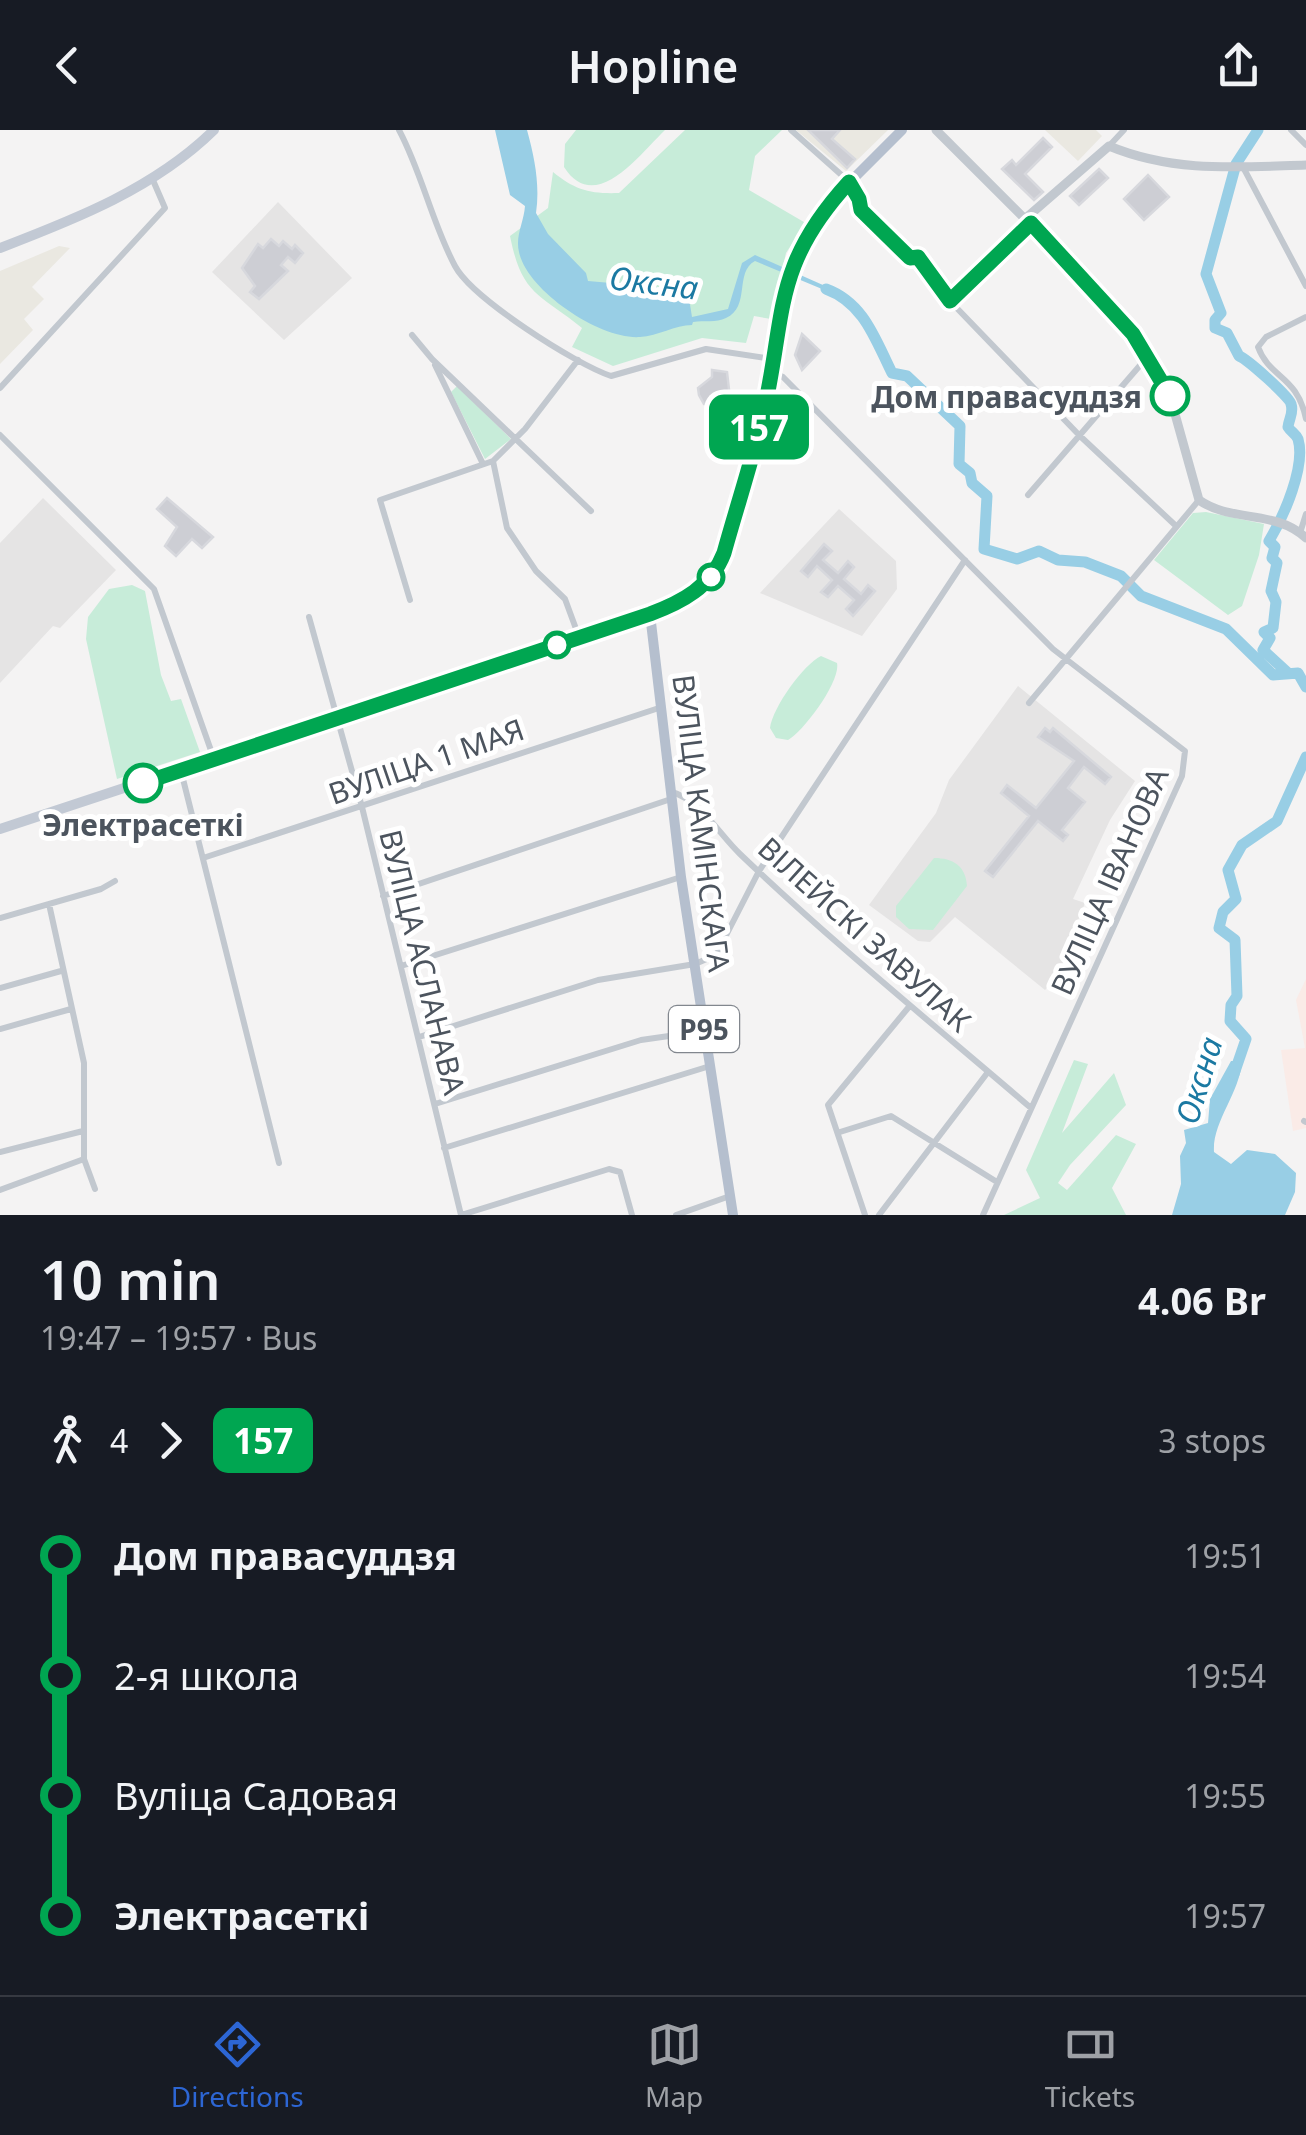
<!DOCTYPE html>
<meta charset="utf-8">
<style>
:root{--surface:#171b24;--page:#20242c;--text:#f1f3f6;--muted:#9ea1a6;--line:#363941;--accent:#2d66d4}
body{margin:0;font-family:"Noto Sans",sans-serif;background:var(--page);color:var(--text);height:100vh;display:flex;flex-direction:column;font-size:38px;white-space:nowrap}
*{box-sizing:border-box;margin:0}
p{font-size:32px;color:var(--muted)}
.icon{flex:none;width:55px;height:55px;fill:none;stroke:currentColor;stroke-width:2;stroke-linecap:round;stroke-linejoin:round}
.map{position:relative;height:1085px;overflow:hidden}
.drawer{display:flex;flex-direction:column;background:var(--surface);flex:1}
.drawer>*{flex:none}
.badge{padding:0 20px;border-radius:15px;font-size:35px;line-height:65px}
.map>.badge{position:absolute;translate:-50% -50%;box-shadow:0 0 0 5px #fff}
.legs{display:flex;align-items:center;gap:15px;height:110px;padding:0 40px;font-size:32px}
.legs p{margin-inline-start:auto}
.overview{display:flex;align-items:center;justify-content:space-between;height:170px;padding:0 40px}
h1{font-size:55px;font-weight:600;line-height:75px}
ul{padding:0 40px;list-style:none}
li{display:flex;align-items:center;gap:35px;height:120px;font-size:38px}
li i{display:grid;place-items:center;width:15px;height:100%;margin:0 12px;background:currentColor}
li i::after{content:'';width:25px;height:25px;margin:-12px;border:8px solid;border-radius:50%;background:var(--surface)}
li p{margin-inline-start:auto}
li:first-child i{background:linear-gradient(#0000 50%,currentColor 0)}
li:last-child i{background:linear-gradient(currentColor 50%,#0000 0)}
header{display:flex;justify-content:space-between;align-items:center;height:130px;padding:0 40px;background:var(--surface);font-size:45px;font-weight:600}
.dock{display:flex;justify-content:space-around;align-items:center;height:140px;border-top:2px solid var(--line);background:var(--surface);font-size:28px;color:var(--muted)}
.dock a{display:grid;justify-items:center;gap:5px}
.dock .selected{color:var(--accent)}
.map>svg:first-child{display:block}
.commercial{fill:#eae8e1}
.education{fill:#e5e4e4}
.medical{fill:#faebe7}
.green{fill:#c7ecd9}
.water{fill:#98cee5}
.lines{fill:none;stroke-linecap:round;stroke-linejoin:round}
.river{stroke:#98cee5;stroke-width:11}
.building{fill:#cdced4;stroke:#d7d8dd;stroke-width:2.5}
.minor{stroke:#c2c8cf;stroke-width:6}
.tertiary{stroke:#c2c8cf;stroke-width:9}
.secondary{stroke:#c2c9d4;stroke-width:10}
.primary{stroke:#b5bfce;stroke-width:10}
.line-1-casing{stroke:#fff;stroke-width:22}
.line-1{stroke:#00a651;stroke-width:15}
.stop-1-dot{fill:#fff;stroke:#00a651;stroke-width:5}
.labels{text-anchor:middle;dominant-baseline:central;stroke-width:10;stroke-linejoin:round;paint-order:stroke}
.shield{fill:#fff;stroke:#82878e;stroke-width:2.5}
.shield-label{font-size:28px;font-weight:bold;fill:#4c545e}
.stop-label{font-size:30px;font-weight:bold;fill:#4c545e;stroke:#fff;text-anchor:end}
.street-label{font-size:30px;fill:#4c545e;stroke:#fff}
.water-label{font-size:32px;font-style:italic;fill:#1b79a2;stroke:#fff}
</style>
<header><svg class="icon" aria-label="back" viewBox="0 0 24 24"><path d="M15 5l-7 7 7 7"/></svg>Hopline<svg class="icon" aria-label="share" viewBox="0 0 24 24"><path d="M12 15V3M7 8l5-5 5 5M5 13v7h14v-7"/></svg></header>
<div class="map">
<svg width="1306" height="1085" viewBox="0 0 1306 1085">
<rect width="100%" height="100%" fill="#f4f3f3"/>
<path class="commercial" d="M796,0H888L846,41Z
M1045,0H1096L1102,6L1078,31Z
M59,116L70,118L32,157L44,169L24,189L33,200L0,234V141Z"/>
<path class="education" d="M278,72L352,148L284,210L212,142Z
M43,368L116,440L60,498L53,496L0,553V413Z
M839,379L896,431L897,459L862,506L760,463Z
M1018,556L1135,651L1110,690L1073,769L1085,773L1067,818L1076,825L1045,860L955,787L930,812L918,811L869,775L936,683L949,650Z"/>
<path class="medical" d="M1306,849V998L1293,1001L1281,920L1305,918L1296,870Z"/>
<path class="green" d="M576,0H665C640,24 595,86 564,37L565,14Z
M685,0H782L755,26L749,60L809,95L805,94L786,123L771,189L754,186L746,213L702,208L613,236L572,217L582,198C539,163 522,166 510,106L548,78L553,42C575,60 590,64 619,63Z
M457,256L511,309L485,329L451,262Z
M1206,382L1264,394L1259,425L1242,476L1228,485L1154,430L1193,383Z
M132,455L145,461L161,545L171,571L181,569L200,622L117,649L86,509L88,487L109,459Z
M821,526L837,533C841,551 804,601 788,610L776,608L770,598C773,577 803,535 821,526Z
M934,728C953,728 966,736 967,756L933,800L909,799L896,787V776Z
M1074,930L1088,934L1062,1003L1114,943L1126,975L1070,1035L1058,1053L1067,1060L1116,1005L1136,1014L1112,1058L1126,1085H1004L1040,1068L1026,1040Z"/>
<path class="water" d="M495,0H527C535,29 540,56 536,83L548,104L586,143L588,151L668,158L680,155L688,162L692,187L728,179L742,133L755,125L841,163L834,164L755,131C734,142 751,177 726,188C716,193 704,190 693,192L692,195C675,195 658,206 640,207C601,210 527,161 519,122C515,106 524,92 525,76L510,65Z
M1231,931H1242C1240,963 1212,992 1214,1022L1231,1034L1247,1020L1275,1024L1296,1043L1295,1062L1285,1085H1172L1181,1054L1180,1026L1186,1013L1184,1000L1208,993L1210,969Z"/>
<g class="lines">
<path class="river" d="M1258,0L1236,34L1206,144L1221,183L1215,190V198L1227,203L1239,226C1247,229 1290,267 1291,274C1294,283 1289,288 1288,297C1291,302 1296,304 1298,309C1306,336 1284,386 1269,411L1275,417L1272,428L1277,433L1271,461L1276,472L1273,498L1264,502L1270,508L1263,520L1287,542
M826,159C864,173 875,209 892,243L907,246L960,296L959,334L970,343L972,353L987,366L984,419L1017,429L1039,421L1058,430L1085,432L1121,446L1141,466L1226,499L1273,545L1298,543L1306,557
M1234,944L1246,909L1230,891L1231,875L1237,866L1235,810L1219,798L1223,782L1236,769L1228,740L1242,715L1277,691L1306,627"/>
</g>
<path class="building" d="M808,0H840L832,9L855,29L847,38Z
M1043,8L1052,17L1025,44L1043,62L1034,70L1002,39L1012,30L1016,35Z
M1099,39L1108,48L1079,75L1070,66Z
M1148,45L1169,67L1144,90L1124,69Z
M271,109L279,116L283,111L292,119L295,115L303,123L295,133L288,127L281,135L288,141L259,169L250,162L255,156L242,138L258,114L263,118Z
M802,204L820,221L802,240L795,225Z
M712,240L727,242L730,268L723,276L704,274L699,265L698,258L712,247Z
M167,368L213,407L202,418L192,409L176,426L165,416L177,397L157,379Z
M824,414L832,421L823,430L838,443L848,431L854,437L844,449L861,464L868,455L875,461L853,486L846,479L854,470L838,456L828,467L821,462L832,450L817,436L808,447L801,441Z
M1045,598L1050,602L1053,598L1111,647L1105,654L1084,637L1068,658L1085,672L1062,700L1068,705L1063,711L1038,691L993,747L985,741L1029,686L1001,663L1007,655L1036,678L1074,631L1038,607Z"/>
<g class="lines">
<path class="minor" d="M399,0C422,43 432,93 455,136C472,168 575,234 611,246L706,219L772,229
M791,0L846,49L859,69L861,81L910,128L918,127L950,171L1080,306L1175,395
M1291,0L1306,15
M1109,16L1124,0
M1243,37L1306,156
M950,171L1031,93
M1306,187L1266,207L1258,217C1270,249 1297,245 1306,289
M412,205L432,229L591,381
M435,235L483,334
M772,242L783,247L1053,519L1185,621L1182,646L983,1085
M0,258L165,78L152,48
M0,305L154,459L214,629
M493,331L507,398L536,441L565,469L579,507
M1028,365L1149,225
M1300,403L1306,384
M410,470L380,370L493,331L525,299L578,230
M309,487L362,677L461,1085
M1029,573L1199,370
M181,641L279,1033
M672,662C700,670 719,704 740,724C833,813 933,894 1031,978
M203,728L662,577
M383,766L671,669
M49,774L84,933V1029L95,1059
M0,788L101,759L115,751
M401,836L681,747
M0,858L61,841
M0,899L71,879
M419,907L598,850L695,834L716,825L759,741L965,430
M435,974L641,910L704,901
M1304,991L1306,992
M840,1002L891,986L997,1052
M444,1018L710,936
M0,1022L83,1001
M0,1060L84,1029
M461,1085L609,1039L620,1042L632,1085
M676,1085L730,1066
M865,1085L828,975L908,878
M879,1085L988,942"/>
<path class="tertiary" d="M936,0L1070,134L1149,225L1170,266L1199,370C1231,393 1275,379 1306,408
M1026,88L1109,16C1174,43 1238,37 1306,35"/>
<path class="secondary" d="M0,118C76,89 155,58 214,0
M0,699L650,484"/>
<path class="primary" d="M733,1085L681,747L650,484L698,460L720,432L763,285L792,135L838,64L902,0"/>
</g>
<g class="lines">
<g class="line-1-casing">
<path id="line-1" d="M143,653L650,484C682,472 711,457 724,423C737,376 753,328 764,281C786,181 773,135 849,52L859,69L861,80L910,128L918,127L950,171L1031,93L1133,204L1170,266"/>
</g>
<use href="#line-1" class="line-1"/>
</g>
<g class="stop-1-dot">
<circle cx="1170" cy="266" r="18"/>
<circle cx="711" cy="447" r="12"/>
<circle cx="557" cy="515" r="12"/>
<circle cx="143" cy="653" r="18"/>
</g>
<g class="labels">
<rect class="shield" x="669" y="876" width="70" height="46" rx="8"/>
<g class="shield-label">
<text x="704" y="899">Р95</text>
</g>
<g class="stop-label">
<text x="1142" y="266">Дом правасуддзя</text>
<text x="143" y="694" text-anchor="middle">Электрасеткі</text>
</g>
<g class="street-label">
<text transform="translate(426 631) rotate(-19)">ВУЛІЦА 1 МАЯ</text>
<text transform="translate(702 693) rotate(83)">ВУЛІЦА КАМІНСКАГА</text>
<text transform="translate(1109 751) rotate(-66)">ВУЛІЦА ІВАНОВА</text>
<text transform="translate(865 804) rotate(42)">ВІЛЕЙСКІ ЗАВУЛАК</text>
<text transform="translate(423 832) rotate(76)">ВУЛІЦА АСЛАНАВА</text>
</g>
<g class="water-label">
<text transform="translate(654 152) rotate(7)">Оксна</text>
<text transform="translate(1198 950) rotate(-73)">Оксна</text>
</g>
</g>
</svg>
<b class="badge" style="left:759px;top:297px;background:#00a651;color:#fff">157</b>
</div>
<section class="drawer">
<div class="overview"><div><h1>10 min</h1><p>19:47 – 19:57 · Bus</p></div><b>4.06 Br</b></div>
<div class="legs"><svg class="icon" aria-label="walk" viewBox="0 0 24 24"><circle cx="13" cy="4" r="2"/><path d="M13 8l-2 6 4 7M11 14l-3 7M7 12l3-4h3l4 4"/></svg>4<svg class="icon" aria-label="forward" viewBox="0 0 24 24"><path d="M9 5l7 7-7 7"/></svg><b class="badge" style="background:#00a651;color:#fff">157</b><p>3 stops</p></div>
<ul>
<li><i style="color:#00a651"></i><b>Дом правасуддзя</b><p>19:51</p></li>
<li><i style="color:#00a651"></i><span>2-я школа</span><p>19:54</p></li>
<li><i style="color:#00a651"></i><span>Вуліца Садовая</span><p>19:55</p></li>
<li><i style="color:#00a651"></i><b>Электрасеткі</b><p>19:57</p></li>
</ul>
</section>
<nav class="dock">
<a class="selected"><svg class="icon" aria-label="directions" viewBox="0 0 24 24"><path d="M12 3l9 9-9 9-9-9zM9 14v-3h6M13 9l2 2-2 2"/></svg>Directions</a>
<a><svg class="icon" aria-label="map" viewBox="0 0 24 24"><path d="M3 6l6-2 6 2 6-2v14l-6 2-6-2-6 2zM9 4v14M15 6v14"/></svg>Map</a>
<a><svg class="icon" aria-label="tickets" viewBox="0 0 24 24"><path d="M3 7h18v10H3zM15 7v10"/></svg>Tickets</a>
</nav>
